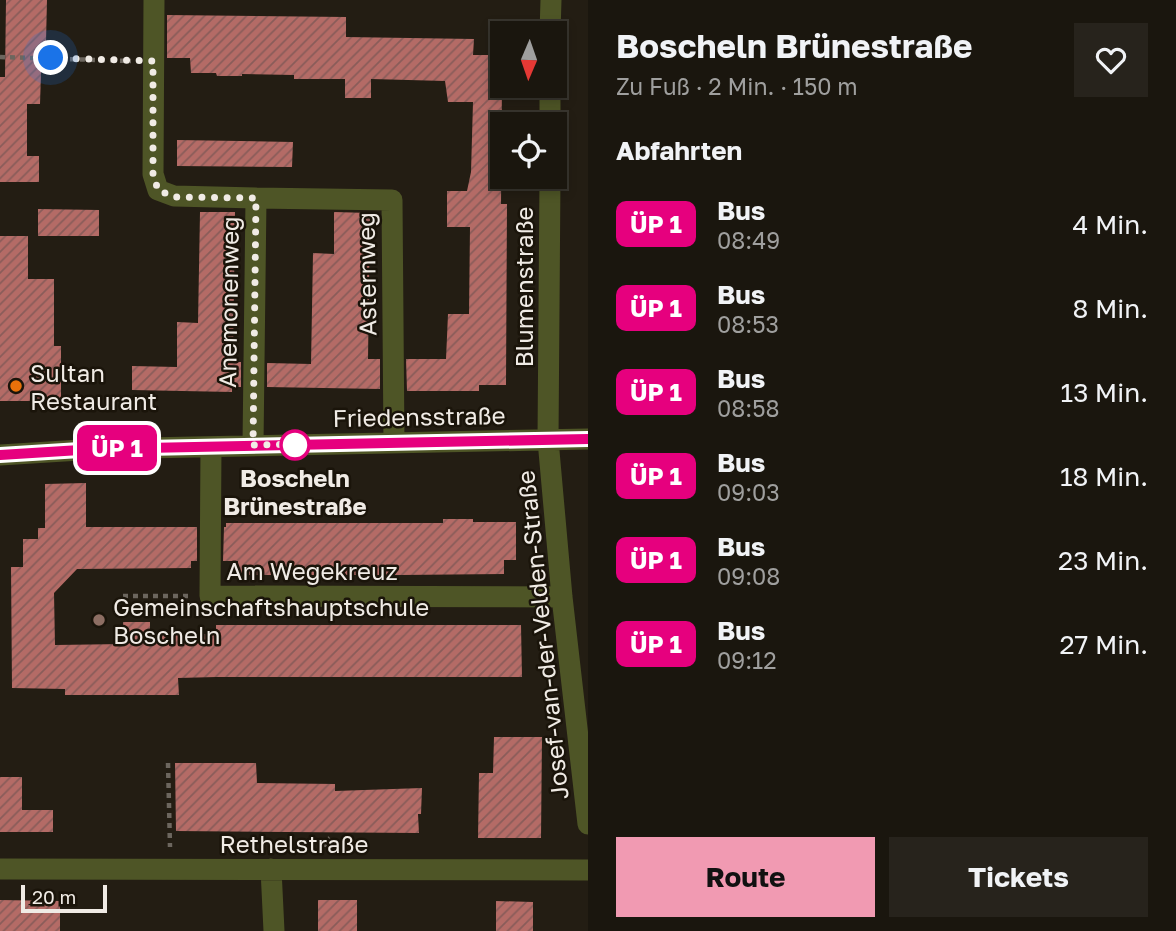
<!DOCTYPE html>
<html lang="de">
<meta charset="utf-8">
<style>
:root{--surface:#1a160e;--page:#27231c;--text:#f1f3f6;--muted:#9f9f9e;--line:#38352e;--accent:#f19ab2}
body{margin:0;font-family:"Golos Text",sans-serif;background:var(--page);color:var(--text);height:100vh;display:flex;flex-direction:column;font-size:26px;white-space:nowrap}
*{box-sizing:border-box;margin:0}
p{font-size:23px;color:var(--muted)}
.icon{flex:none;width:38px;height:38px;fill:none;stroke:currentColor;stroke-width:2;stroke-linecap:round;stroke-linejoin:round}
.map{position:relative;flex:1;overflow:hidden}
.panel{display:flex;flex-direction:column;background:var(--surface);width:588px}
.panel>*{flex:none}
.badge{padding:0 14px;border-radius:10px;font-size:24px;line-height:46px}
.needle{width:46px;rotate:182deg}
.fabs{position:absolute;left:490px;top:21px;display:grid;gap:14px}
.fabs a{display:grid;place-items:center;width:77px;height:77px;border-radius:0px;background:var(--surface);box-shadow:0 4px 10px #0003,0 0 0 2px var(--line);font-size:35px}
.scale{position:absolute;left:21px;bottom:18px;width:86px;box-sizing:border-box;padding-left:7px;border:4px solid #f0ebe5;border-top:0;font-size:19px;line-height:24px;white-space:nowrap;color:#f0ebe5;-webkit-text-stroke:5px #1a140a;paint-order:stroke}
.you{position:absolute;width:35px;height:35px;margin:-18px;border:5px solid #fff;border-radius:50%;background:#1a73e8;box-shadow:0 0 0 10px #1a73e833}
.map>.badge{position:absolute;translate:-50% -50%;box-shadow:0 0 0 4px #fff}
h2{padding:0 28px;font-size:26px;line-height:63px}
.round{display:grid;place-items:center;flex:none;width:74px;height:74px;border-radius:0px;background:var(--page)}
.overview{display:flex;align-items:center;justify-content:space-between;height:119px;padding:0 28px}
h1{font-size:33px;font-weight:700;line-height:52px}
.action{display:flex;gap:14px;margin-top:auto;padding:14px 28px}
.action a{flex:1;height:80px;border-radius:0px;background:var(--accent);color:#111;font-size:28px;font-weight:700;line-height:80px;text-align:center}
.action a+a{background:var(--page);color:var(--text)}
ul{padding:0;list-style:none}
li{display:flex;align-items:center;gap:21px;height:84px;padding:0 28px}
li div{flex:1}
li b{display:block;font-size:26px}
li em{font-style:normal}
li .badge{min-width:77px;font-weight:700;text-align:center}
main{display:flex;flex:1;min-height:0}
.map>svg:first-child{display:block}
.building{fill:url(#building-hatch)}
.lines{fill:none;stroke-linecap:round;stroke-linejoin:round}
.path{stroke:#6c665e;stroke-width:4.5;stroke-dasharray:5 5;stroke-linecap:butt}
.street{stroke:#4e5526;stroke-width:21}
.line-casing{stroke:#fff;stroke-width:16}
.line{stroke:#e6007e;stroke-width:10}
.walk{stroke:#f0ebe5;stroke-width:7;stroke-dasharray:0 12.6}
.food-dot{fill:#e8710a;stroke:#1a140a;stroke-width:2.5}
.stop-dot{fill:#fff;stroke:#e6007e;stroke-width:3.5}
.education-dot{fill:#8d6e63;stroke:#1a140a;stroke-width:2.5}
.labels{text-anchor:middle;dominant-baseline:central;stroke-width:5;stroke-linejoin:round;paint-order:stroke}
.street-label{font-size:24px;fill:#f0ebe5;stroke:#1a140a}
.poi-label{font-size:24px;fill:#f0ebe5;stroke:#1a140a;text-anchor:start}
.stop-label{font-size:24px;font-weight:bold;fill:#f0ebe5;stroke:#1a140a}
</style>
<main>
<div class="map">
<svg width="588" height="931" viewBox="0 0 588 931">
<defs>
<pattern id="building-hatch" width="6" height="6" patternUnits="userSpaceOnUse" patternTransform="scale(1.75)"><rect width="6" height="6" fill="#b46b66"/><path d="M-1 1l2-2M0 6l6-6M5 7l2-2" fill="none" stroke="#895c59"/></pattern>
</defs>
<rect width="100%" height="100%" fill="#231d13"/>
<path class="building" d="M6,0H47L46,42H42L40,104H27V156H39V182H0V77H5Z
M167,15L346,17V37L474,39L473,55H498L497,81H502L501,204H507L506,385H479V391H407L406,359H446L448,314H469L470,227H447V191H467L471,172L473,102H448L445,81L371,79V98H345V79H294V75L242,74V76H217L216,73H191L190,58H167Z
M177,140L293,142L292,167L177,166Z
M38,209L99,210V236H38Z
M200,212H235L233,362H241V387H232V392L132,390V366L177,367V322L198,323Z
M334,212L370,213L368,359H380V389L267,387V363L311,364L313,253L334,254Z
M0,236H28V279H54V346H61V401H0Z
M86,483V527H197V561H191V568L77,569L54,593L55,645L124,644L123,622H150V634H216V625H521L522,677H216L178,678L179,695H65V689L12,688L11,567H23V539H38V528H45V484Z
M443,519H473V522H516V560H504V574L401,575H238V561H223L224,527H226V523H443Z
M494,737H542L541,838H478L479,773H493Z
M175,763H256L257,783L335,784V791L422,788L421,814H418L419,833L176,831Z
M0,777H22V810H53V832H0Z
M0,900L60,901V931H0Z
M318,900H357V931H318Z
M496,901L533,902V931H496Z"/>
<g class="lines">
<path class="path" d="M0,57L131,61
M123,596H189
M168,763L170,847
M325,847V842L330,838"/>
<path class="street" d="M154,0L153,174L158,190L174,196L256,198L253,445
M550,33L551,0
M550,124V86
M550,177L548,440L562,597L588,824
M256,198L392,200L394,443
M211,447L210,596L562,597
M0,455L96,449L588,439
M0,869L588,870
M271,869L274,931"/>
</g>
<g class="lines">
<g class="line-casing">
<path id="line" d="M0,455L96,449L588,439"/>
</g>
<use href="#line" class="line"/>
<path class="walk" d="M51,58L153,61V174L158,190L174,197L256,198L253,445L300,444L295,445"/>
</g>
<circle class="food-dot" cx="16" cy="386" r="7"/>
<circle class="stop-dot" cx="295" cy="445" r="14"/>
<circle class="education-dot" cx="99" cy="620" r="7"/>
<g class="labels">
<g class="street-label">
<text transform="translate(366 274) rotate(-91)">Asternweg</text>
<text transform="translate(523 287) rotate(-90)">Blumenstraße</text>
<text transform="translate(228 302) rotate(-89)">Anemonenweg</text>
<text transform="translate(419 416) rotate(-1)">Friedensstraße</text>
<text x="312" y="570">Am Wegekreuz</text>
<text transform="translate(542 635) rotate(-96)">Josef-van-der-Velden-Straße</text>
<text x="294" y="843">Rethelstraße</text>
</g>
<g class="poi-label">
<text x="30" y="372">Sultan<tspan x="30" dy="28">Restaurant</tspan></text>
<text x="113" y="606">Gemeinschaftshauptschule<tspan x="113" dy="28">Boscheln</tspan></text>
</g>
<g class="stop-label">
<text x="295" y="477">Boscheln<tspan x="295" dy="28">Brünestraße</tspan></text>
</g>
</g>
</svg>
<div class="fabs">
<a><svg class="needle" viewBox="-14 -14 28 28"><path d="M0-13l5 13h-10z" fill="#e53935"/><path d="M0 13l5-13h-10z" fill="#9f9f9e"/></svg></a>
<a><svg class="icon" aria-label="locate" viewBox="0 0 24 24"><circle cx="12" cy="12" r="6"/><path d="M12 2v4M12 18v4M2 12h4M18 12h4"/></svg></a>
</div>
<div class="scale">20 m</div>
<div class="you" style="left:51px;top:58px"></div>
<b class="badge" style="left:117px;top:448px;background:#e6007e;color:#fff">ÜP 1</b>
</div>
<section class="panel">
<div class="overview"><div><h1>Boscheln Brünestraße</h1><p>Zu Fuß · 2 Min. · 150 m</p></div><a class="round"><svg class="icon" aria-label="heart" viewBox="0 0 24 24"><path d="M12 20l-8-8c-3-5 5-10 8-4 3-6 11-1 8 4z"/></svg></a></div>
<h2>Abfahrten</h2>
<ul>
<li><span class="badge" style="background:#e6007e;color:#fff">ÜP 1</span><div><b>Bus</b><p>08:49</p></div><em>4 Min.</em></li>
<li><span class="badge" style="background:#e6007e;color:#fff">ÜP 1</span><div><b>Bus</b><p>08:53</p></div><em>8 Min.</em></li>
<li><span class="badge" style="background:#e6007e;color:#fff">ÜP 1</span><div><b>Bus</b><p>08:58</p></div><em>13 Min.</em></li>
<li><span class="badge" style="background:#e6007e;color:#fff">ÜP 1</span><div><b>Bus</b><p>09:03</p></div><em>18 Min.</em></li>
<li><span class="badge" style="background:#e6007e;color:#fff">ÜP 1</span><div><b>Bus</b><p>09:08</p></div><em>23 Min.</em></li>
<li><span class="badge" style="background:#e6007e;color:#fff">ÜP 1</span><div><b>Bus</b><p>09:12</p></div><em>27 Min.</em></li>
</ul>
<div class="action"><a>Route</a><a>Tickets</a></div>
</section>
</main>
